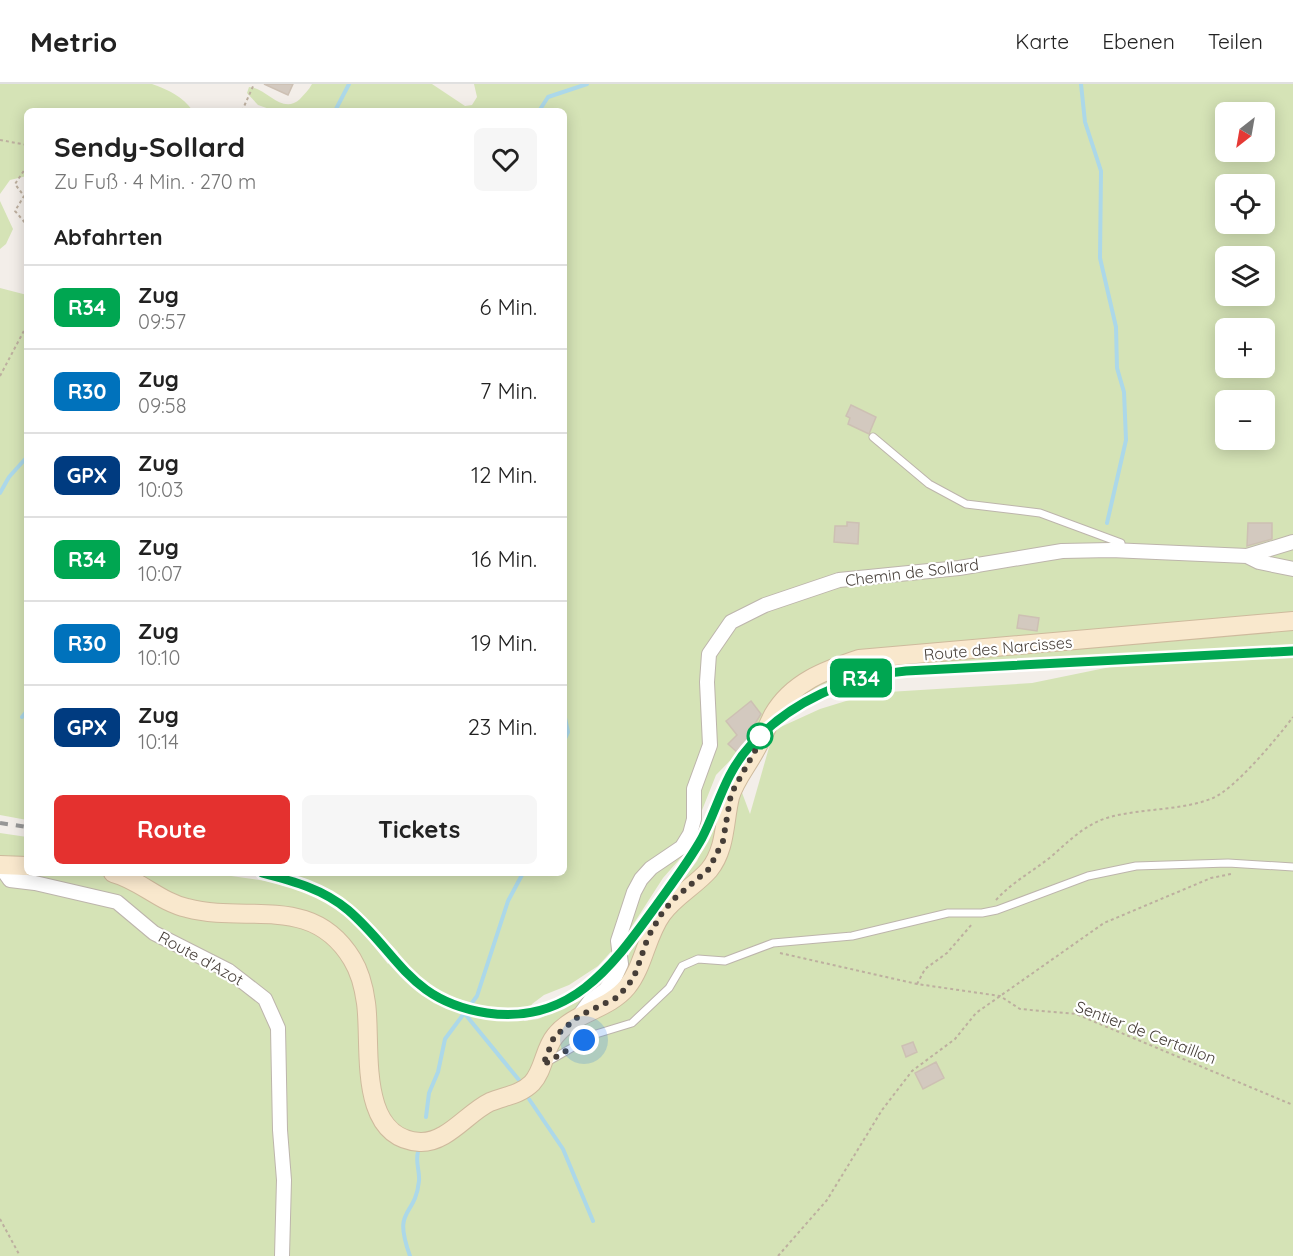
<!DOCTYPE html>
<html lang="de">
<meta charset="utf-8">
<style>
:root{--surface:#fff;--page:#f6f6f6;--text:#222;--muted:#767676;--line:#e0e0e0;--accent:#e4312f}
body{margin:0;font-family:Quicksand,sans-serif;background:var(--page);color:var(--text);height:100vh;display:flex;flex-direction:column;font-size:22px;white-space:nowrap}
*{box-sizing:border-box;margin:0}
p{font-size:20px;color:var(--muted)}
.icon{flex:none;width:33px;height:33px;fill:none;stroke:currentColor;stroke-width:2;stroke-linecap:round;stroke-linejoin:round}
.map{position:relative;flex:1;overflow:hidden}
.drawer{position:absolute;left:24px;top:24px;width:543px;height:768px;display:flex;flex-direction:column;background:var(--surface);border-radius:9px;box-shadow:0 3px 15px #0003}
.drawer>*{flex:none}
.badge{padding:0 12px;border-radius:9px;font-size:21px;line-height:39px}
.needle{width:39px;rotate:211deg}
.controls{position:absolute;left:1215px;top:18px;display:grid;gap:12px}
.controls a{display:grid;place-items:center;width:60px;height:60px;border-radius:9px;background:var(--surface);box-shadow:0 3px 15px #0003;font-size:30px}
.you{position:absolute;width:30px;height:30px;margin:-15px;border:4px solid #fff;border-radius:50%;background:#1a73e8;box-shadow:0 0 0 9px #1a73e833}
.map>.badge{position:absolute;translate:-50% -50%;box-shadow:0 0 0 3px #fff}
h2{padding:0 30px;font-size:22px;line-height:54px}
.round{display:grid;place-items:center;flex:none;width:63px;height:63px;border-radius:9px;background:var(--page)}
.summary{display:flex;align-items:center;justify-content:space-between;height:102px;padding:0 30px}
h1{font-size:28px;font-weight:700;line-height:45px}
.primary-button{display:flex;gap:12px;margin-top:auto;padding:12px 30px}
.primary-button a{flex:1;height:69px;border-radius:9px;background:var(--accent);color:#fff;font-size:24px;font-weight:700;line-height:69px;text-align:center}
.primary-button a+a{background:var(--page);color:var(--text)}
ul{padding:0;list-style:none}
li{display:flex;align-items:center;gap:18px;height:84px;padding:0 30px;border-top:2px solid var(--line)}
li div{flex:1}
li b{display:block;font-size:22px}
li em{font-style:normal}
li .badge{min-width:66px;font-weight:700;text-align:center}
header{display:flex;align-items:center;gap:36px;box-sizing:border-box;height:84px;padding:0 30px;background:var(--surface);border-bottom:2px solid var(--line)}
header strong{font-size:28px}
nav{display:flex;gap:33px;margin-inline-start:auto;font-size:21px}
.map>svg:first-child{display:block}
.green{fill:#d5e3b6;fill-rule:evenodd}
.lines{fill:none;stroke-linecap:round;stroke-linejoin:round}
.stream{stroke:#acd8e9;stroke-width:4}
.building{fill:#d3c9bf;stroke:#cdc0b3;stroke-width:1.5}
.lane-casing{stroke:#bdb5ac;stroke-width:9}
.street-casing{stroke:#bdb5ac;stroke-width:16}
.secondary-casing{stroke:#ceba9d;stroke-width:20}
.path{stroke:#bdaf9f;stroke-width:2;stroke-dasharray:3 3;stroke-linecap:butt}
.lane{stroke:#fff;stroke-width:7}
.street{stroke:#fff;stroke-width:14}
.secondary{stroke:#f9e8cd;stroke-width:18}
.rail{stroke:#979797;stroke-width:4;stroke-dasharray:8 8;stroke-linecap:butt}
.line-casing{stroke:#fff;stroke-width:14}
.line{stroke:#00a651;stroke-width:9}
.walk{stroke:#463e38;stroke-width:6;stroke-dasharray:0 10.8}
.stop-dot{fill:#fff;stroke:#00a651;stroke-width:3}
.labels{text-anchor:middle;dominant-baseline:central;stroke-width:4.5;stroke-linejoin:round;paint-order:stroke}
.street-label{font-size:16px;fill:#463e38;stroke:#fff}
</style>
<header>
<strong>Metrio</strong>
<nav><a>Karte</a><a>Ebenen</a><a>Teilen</a></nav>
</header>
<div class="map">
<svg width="1293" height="1172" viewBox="0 0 1293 1172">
<rect width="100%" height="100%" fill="#f3eee9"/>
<path class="green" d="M0,0H152C169,6 182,12 193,27H27V92L10,96L0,110Z
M312,0H432L465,22L472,21L477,13L474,0H1293V562L1225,568L902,580L872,584L821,601L788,620L761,645L716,691L685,769L663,794L627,850L598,882L569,901L544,911L532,920L524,937L538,935L584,915L626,876L634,860L697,777L735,690L750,730L774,646L820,625L872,609L1032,599L1115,582L1293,573V1172H0V749L27,753V789H210L280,799L316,809L337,822L356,840L388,880L398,868C359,825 343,805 285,789H564V27H275L258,21L247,9L249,3C266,3 282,32 300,15C304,10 309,6 312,0ZM1226,28H1264V68H1226ZM1226,100H1264V140H1226ZM1226,172H1264V212H1226ZM1226,244H1264V284H1226ZM1226,316H1264V356H1226Z
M0,117L13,145L6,160L0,165Z
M0,204L27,211V736L0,731Z"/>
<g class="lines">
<path class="stream" d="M1081,0L1085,38L1101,87L1100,174L1116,243L1117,284L1124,308L1126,356L1107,439
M335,27L349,0
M539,27L548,13L587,0
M0,409L9,393L27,373
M564,629L568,648L564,657
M22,633L27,627
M465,930L519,996
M529,1015L563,1065L593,1137
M426,1033L429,1009L438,988L445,955L477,912L508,817L523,789
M410,1172C392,1122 415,1135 419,1097C420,1087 415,1078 418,1068"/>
</g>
<path class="building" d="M264,0H293L288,11Z
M851,321L876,333L869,350L848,340L850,334L846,332Z
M847,438L859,439L858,460L834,458L835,442H847Z
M1248,439H1272V455L1247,462Z
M1019,531L1039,534L1037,547L1017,544Z
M751,617L761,630L750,648L752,650L747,658L738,669L728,660L737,651L726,637Z
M913,958L917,968L906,973L902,962Z
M936,978L944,994L923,1005L915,989Z"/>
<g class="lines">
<g class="lane-casing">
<path id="lane" d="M873,353L929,400L966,420L1040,429L1121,459L1122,466
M547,978L596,950L632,939L669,904L682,882L698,875L725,877L773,859L852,852L948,829H982L997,826L1088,792L1136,782L1228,779L1293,783"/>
</g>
<g class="street-casing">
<path id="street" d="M1247,472L1259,478L1293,485
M0,782L10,796L35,799L117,818L154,849L229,887L265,915L278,944L280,1046L284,1096L282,1172
M579,932L590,917L605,906L615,893L621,880L618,857L634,808L641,795L651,784L682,763L690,750L694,735V705L710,661L707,598L709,570L731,538L765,521L839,496L959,484L1062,467L1111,466L1247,472L1293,458"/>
</g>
<g class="secondary-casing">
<path id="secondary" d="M0,781L27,782
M113,789C140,796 160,818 187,824C247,840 312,809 352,875C360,888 364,904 366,919C372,961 356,1054 420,1058C447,1059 467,1029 490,1018C504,1012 520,1011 532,999C544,986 544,965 555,952C574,928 608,926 627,903C644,882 646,852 662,830C675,812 695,802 709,786C726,765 724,738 730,713C734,698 747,682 755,667C762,655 767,643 773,631C792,598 826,586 859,575L1293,537"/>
</g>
<path class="path" d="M242,27L254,0
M0,56L27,61
M27,82L15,100L24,112L15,127L27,141
M0,292L27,241
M996,816C1013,797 1034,787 1053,771C1070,756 1087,739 1110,733C1143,724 1181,727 1213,714C1235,705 1278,653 1293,633
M780,869L917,900L1000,912L1020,925L1076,930L1293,1021
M917,900L925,885L947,869L973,839
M0,1135L20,1172
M778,1172L827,1116L882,1026L912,987L955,955L976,929L1104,839L1211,794L1231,790"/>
<use href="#lane" class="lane"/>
<use href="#street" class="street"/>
<use href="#secondary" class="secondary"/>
<path class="rail" d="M0,739L27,743
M261,789C292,797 323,805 348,826C399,870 410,918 486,929C571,941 613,882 656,822C671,800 689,778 701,754C717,724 724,692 747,666C788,618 845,594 906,587L1293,567"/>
</g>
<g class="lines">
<g class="line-casing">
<path id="line" d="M262,789C293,797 323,805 348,826C399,870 409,917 487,929C569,941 611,884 653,826C670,802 688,779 702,754C718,723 725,689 750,662C791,617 846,593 906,587L1293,567"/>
</g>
<use href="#line" class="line"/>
<path class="walk" d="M584,956L543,981L554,953L579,932L616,914L628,902L636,888L648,853L662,829L674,815L709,785L723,757L731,710L766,647L760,652"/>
</g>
<circle class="stop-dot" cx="760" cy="652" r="12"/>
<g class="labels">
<g class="street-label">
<text transform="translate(912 488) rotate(-7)">Chemin de Sollard</text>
<text transform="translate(998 564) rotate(-5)">Route des Narcisses</text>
<text transform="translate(201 874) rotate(29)">Route d'Azot</text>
<text transform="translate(1146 948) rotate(21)">Sentier de Certaillon</text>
</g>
</g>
</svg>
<div class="controls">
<a><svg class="needle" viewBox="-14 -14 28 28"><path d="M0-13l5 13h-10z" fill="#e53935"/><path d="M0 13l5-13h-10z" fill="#767676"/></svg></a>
<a><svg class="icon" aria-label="locate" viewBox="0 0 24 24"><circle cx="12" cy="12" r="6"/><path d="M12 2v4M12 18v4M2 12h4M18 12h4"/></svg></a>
<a><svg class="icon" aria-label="layers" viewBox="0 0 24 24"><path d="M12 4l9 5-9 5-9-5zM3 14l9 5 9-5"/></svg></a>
<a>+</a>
<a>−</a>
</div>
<div class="you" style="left:584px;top:956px"></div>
<b class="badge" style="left:861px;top:594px;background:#00a651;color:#fff">R34</b>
<section class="drawer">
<div class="summary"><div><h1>Sendy-Sollard</h1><p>Zu Fuß · 4 Min. · 270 m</p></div><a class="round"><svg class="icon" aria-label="heart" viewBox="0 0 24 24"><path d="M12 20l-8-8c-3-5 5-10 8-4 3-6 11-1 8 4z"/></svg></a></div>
<h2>Abfahrten</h2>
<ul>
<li><span class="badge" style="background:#00a651;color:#fff">R34</span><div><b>Zug</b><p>09:57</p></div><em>6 Min.</em></li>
<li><span class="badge" style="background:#0072bc;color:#fff">R30</span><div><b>Zug</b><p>09:58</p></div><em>7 Min.</em></li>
<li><span class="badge" style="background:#003b80;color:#fff">GPX</span><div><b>Zug</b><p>10:03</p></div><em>12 Min.</em></li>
<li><span class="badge" style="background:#00a651;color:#fff">R34</span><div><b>Zug</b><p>10:07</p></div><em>16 Min.</em></li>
<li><span class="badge" style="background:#0072bc;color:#fff">R30</span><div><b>Zug</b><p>10:10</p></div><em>19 Min.</em></li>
<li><span class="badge" style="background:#003b80;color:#fff">GPX</span><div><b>Zug</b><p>10:14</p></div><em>23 Min.</em></li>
</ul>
<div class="primary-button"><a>Route</a><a>Tickets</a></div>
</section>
</div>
